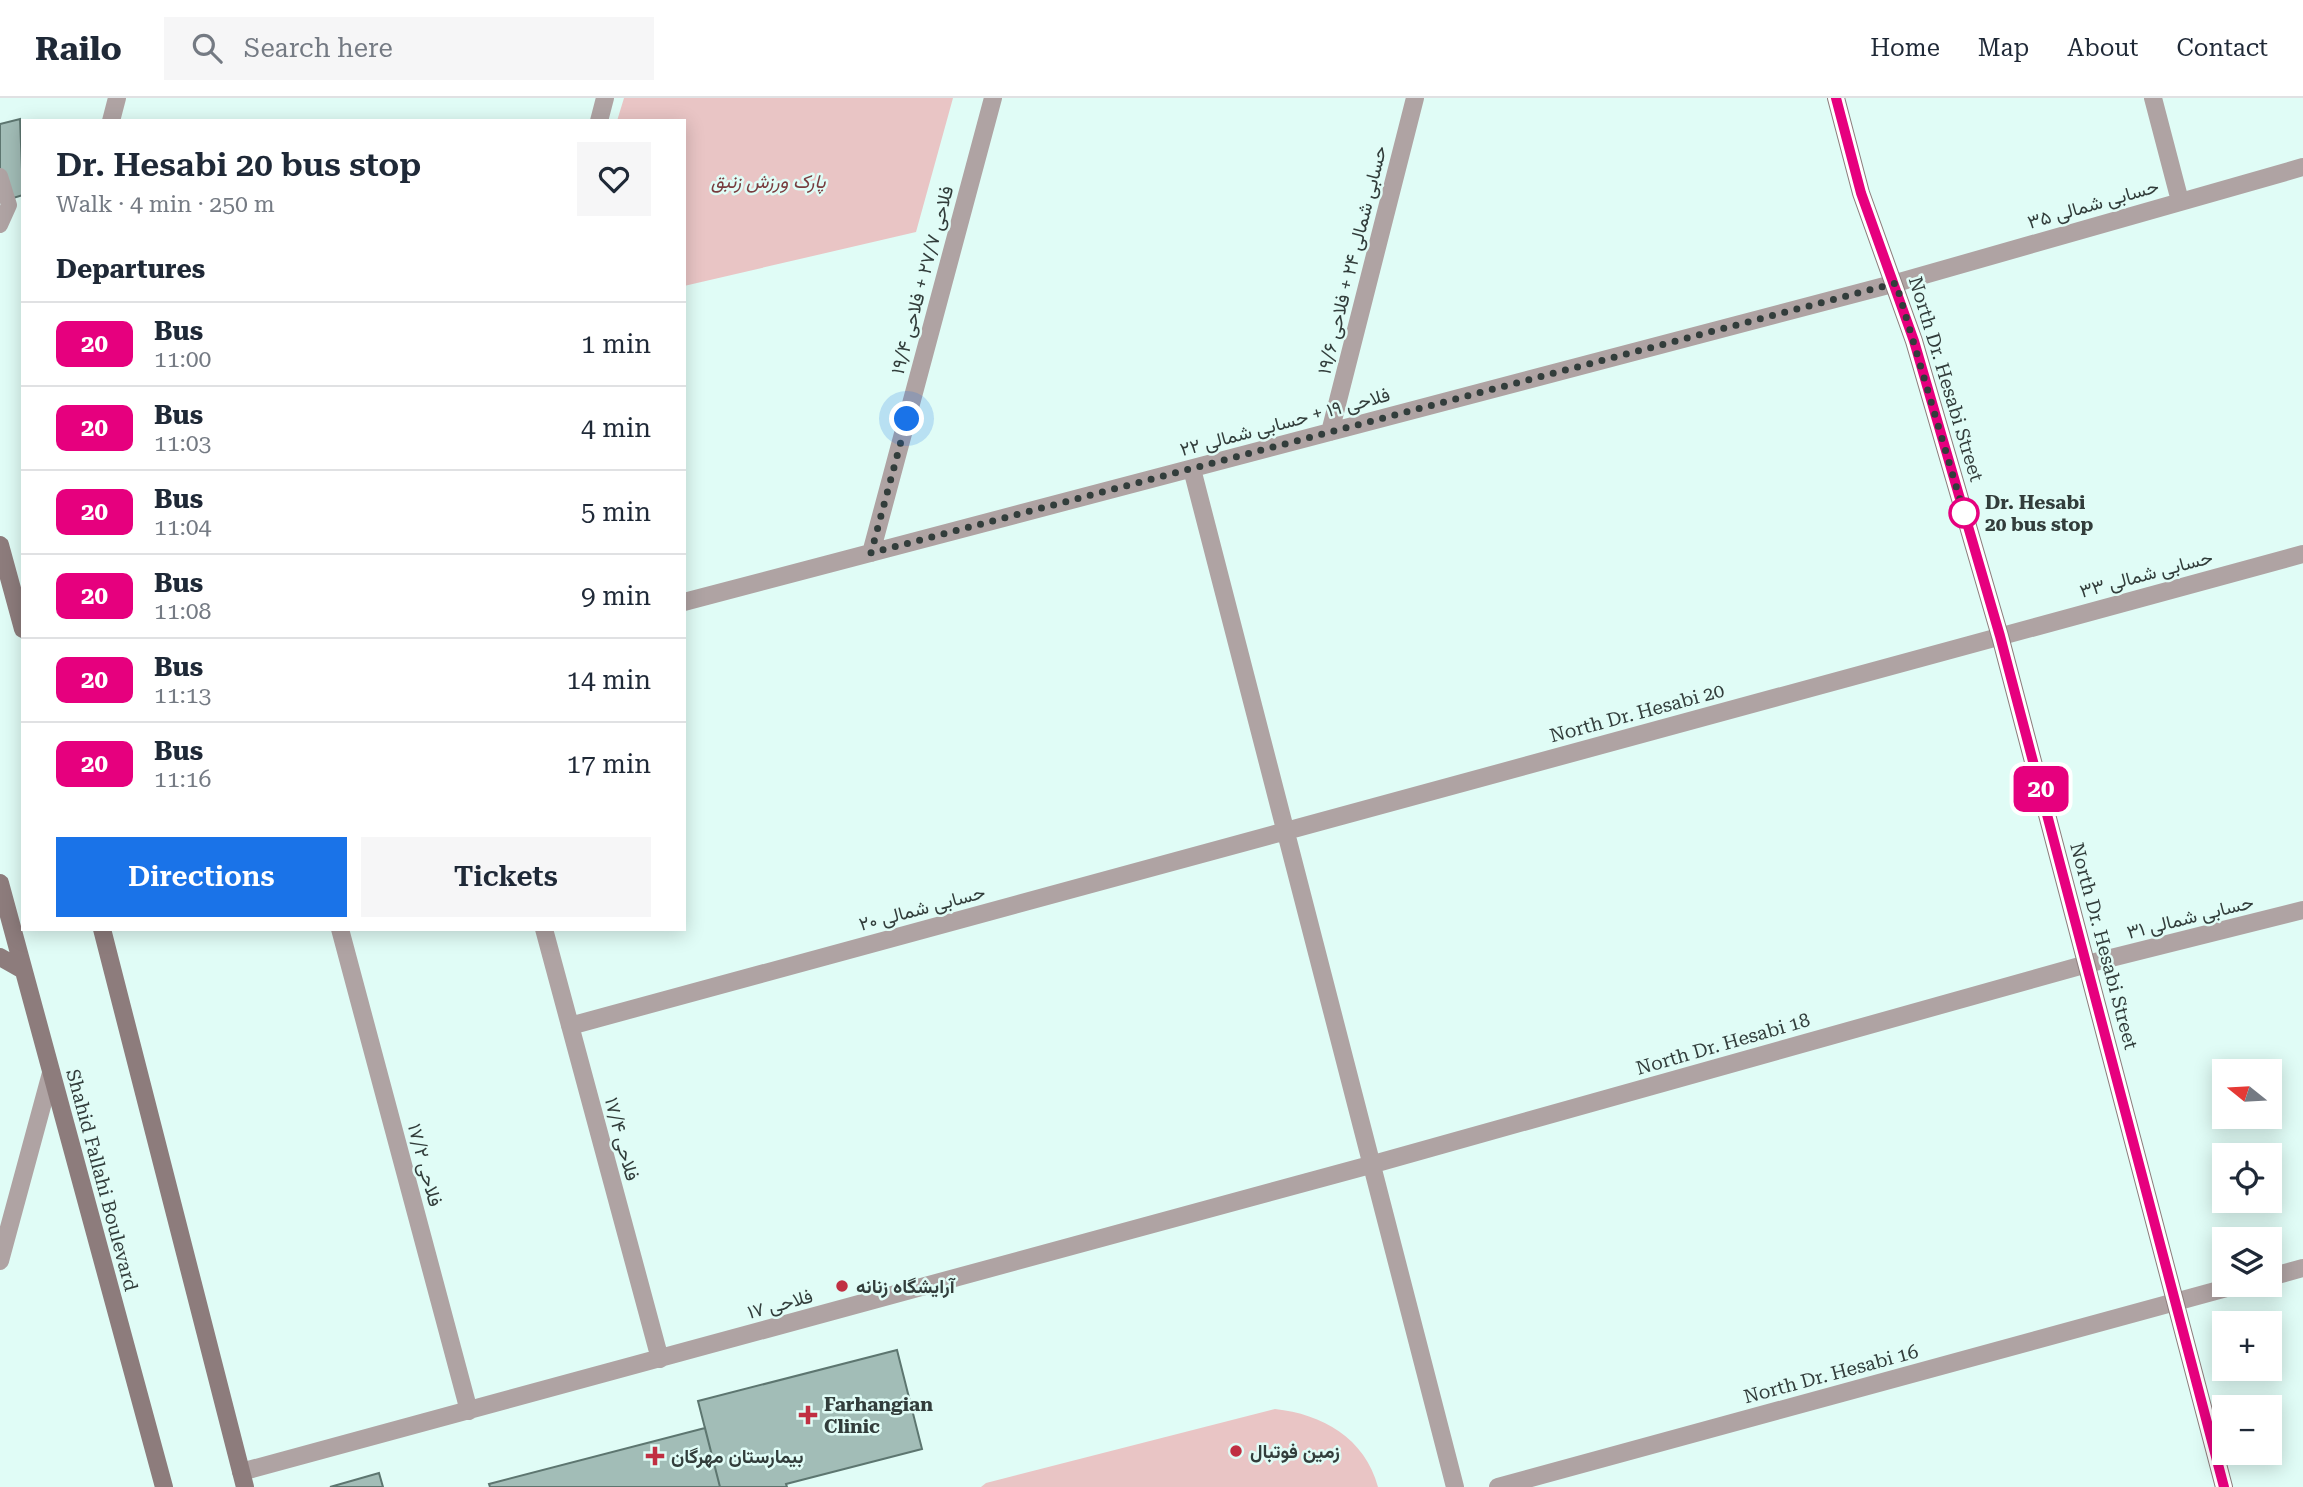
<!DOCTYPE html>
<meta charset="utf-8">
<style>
:root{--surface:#fff;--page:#f6f6f7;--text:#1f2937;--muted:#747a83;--line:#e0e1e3;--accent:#1a73e8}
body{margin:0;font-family:"Roboto Serif",Vazirmatn,serif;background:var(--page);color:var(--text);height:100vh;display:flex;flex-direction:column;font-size:26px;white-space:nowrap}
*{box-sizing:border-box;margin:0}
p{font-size:23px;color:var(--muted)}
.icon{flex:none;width:38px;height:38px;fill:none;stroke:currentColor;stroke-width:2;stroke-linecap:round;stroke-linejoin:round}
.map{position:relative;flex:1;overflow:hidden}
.panel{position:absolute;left:21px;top:21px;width:665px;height:812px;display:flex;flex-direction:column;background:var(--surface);border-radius:0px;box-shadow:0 4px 18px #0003}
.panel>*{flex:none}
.badge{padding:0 14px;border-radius:10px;font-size:24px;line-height:46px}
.needle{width:46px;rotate:288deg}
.controls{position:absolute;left:2212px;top:961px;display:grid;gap:14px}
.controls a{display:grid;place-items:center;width:70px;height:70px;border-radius:0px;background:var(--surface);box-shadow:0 4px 18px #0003;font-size:35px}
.you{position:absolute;width:35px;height:35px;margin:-18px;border:5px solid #fff;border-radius:50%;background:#1a73e8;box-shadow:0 0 0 10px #1a73e833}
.map>.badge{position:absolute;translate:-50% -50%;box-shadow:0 0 0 4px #fff}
h2{padding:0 35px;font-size:26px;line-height:63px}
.round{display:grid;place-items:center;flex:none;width:74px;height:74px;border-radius:0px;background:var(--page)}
.headline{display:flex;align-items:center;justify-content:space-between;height:119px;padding:0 35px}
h1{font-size:33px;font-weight:600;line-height:52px}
.button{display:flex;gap:14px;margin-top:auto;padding:14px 35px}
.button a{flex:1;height:80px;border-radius:0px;background:var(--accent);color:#fff;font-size:28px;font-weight:600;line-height:80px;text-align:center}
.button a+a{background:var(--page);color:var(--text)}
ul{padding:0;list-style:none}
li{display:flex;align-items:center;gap:21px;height:84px;padding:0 35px;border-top:2px solid var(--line)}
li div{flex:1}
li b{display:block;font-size:26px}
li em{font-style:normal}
li .badge{min-width:77px;font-weight:700;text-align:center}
header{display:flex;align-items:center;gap:42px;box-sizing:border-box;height:98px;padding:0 35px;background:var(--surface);border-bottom:2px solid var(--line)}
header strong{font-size:33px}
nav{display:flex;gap:38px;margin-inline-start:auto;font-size:24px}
.search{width:490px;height:63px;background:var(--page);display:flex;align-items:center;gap:18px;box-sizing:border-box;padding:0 24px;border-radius:0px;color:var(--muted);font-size:26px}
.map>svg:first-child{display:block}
.green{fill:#e9c5c5}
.building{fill:#a2bdb7;stroke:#5d7670;stroke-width:2}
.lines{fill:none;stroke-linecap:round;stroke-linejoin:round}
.lane{stroke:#afa3a3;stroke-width:16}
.street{stroke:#afa3a3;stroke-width:18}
.secondary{stroke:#8d7c7c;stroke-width:18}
.line-casing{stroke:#fff;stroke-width:16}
.line{stroke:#e6007e;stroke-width:10}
.walk{stroke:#323d3b;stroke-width:7;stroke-dasharray:0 12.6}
.stop-dot{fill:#fff;stroke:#e6007e;stroke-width:3.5}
.poi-dot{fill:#c02f42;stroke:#e0fcf6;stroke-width:2.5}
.labels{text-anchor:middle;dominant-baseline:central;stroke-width:5;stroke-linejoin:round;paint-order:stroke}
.park-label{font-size:19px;font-style:italic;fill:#783c3e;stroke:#e0fcf6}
.street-label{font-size:19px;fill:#323d3b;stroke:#e0fcf6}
.stop-label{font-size:19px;font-weight:bold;fill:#323d3b;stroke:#e0fcf6;text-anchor:start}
.poi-label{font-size:19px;font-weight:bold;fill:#323d3b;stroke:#e0fcf6;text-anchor:start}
</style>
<header>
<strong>Railo</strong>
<div class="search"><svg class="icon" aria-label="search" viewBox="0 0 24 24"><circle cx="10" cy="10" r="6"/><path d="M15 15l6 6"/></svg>Search here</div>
<nav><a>Home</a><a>Map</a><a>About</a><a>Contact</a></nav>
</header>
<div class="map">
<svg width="2303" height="1389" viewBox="0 0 2303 1389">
<rect width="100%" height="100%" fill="#e0fcf6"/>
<path class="green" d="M624,0H953L916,134L684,188V23H617Z
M1275,1311C1322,1316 1365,1340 1378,1389H981L986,1385Z"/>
<path class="building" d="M20,21L23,97L0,104V26Z
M897,1252L922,1351L786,1386L787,1389H720L698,1303Z
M705,1330L720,1389H490L489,1386Z
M379,1375L383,1389H330Z"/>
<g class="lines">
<path class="lane" d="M0,78L9,107L0,127"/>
<path class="street" d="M2153,0L2180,103
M111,23L117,0
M599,23L605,0
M1330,334L1415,0
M1192,371L1455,1389
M871,455L993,0
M684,504L1896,185L2303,69
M340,831L469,1313
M544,831L660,1261
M570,928L2303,456
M0,1163L51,975
M2270,1179L2303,1170
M241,1374L1370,1067L2087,866L2303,812
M1498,1389L2241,1186"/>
<path class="secondary" d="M1836,0L1861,95L1914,243L2000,538L2224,1389
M0,447L23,531
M0,785L164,1389
M102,831L245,1389
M0,859L23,872"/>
</g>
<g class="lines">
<g class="line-casing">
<path id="line" d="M1836,0L1861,95L1914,243L2000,538L2224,1389"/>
</g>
<use href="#line" class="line"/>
<path class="walk" d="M907,321L871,455L1896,185L1964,415"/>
</g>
<circle class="stop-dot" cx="1964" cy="415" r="14"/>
<g class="poi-dot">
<circle cx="842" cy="1188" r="7"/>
<path d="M804.5 1306.5h7v7h7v7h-7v7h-7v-7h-7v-7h7z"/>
<circle cx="1236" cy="1353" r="7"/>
<path d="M651.5 1347.5h7v7h7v7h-7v7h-7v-7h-7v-7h7z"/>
</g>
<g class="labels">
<g class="park-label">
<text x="768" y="83">پارک ورزش زنبق</text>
</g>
<g class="street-label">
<text transform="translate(2093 106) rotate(-16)">حسابی شمالی ۳۵</text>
<text transform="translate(1352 162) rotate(-76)">حسابی شمالی ۲۴ + فلاحی ۱۹/۶</text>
<text transform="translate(922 182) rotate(-75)">فلاحی ۲۷/۷ + فلاحی ۱۹/۴</text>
<text transform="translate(1946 281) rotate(73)">North Dr. Hesabi Street</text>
<text transform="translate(1285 324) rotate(-15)">فلاحی ۱۹ + حسابی شمالی ۲۲</text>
<text transform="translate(2146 476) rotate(-15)">حسابی شمالی ۳۳</text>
<text transform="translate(1637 615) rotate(-15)">North Dr. Hesabi 20</text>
<text transform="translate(922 810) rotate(-15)">حسابی شمالی ۲۰</text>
<text transform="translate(2190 819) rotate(-14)">حسابی شمالی ۳۱</text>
<text transform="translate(2104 848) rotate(75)">North Dr. Hesabi Street</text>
<text transform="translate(1723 946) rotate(-16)">North Dr. Hesabi 18</text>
<text transform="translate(622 1041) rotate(75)">فلاحی ۱۷/۴</text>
<text transform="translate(425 1067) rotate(75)">فلاحی ۱۷/۲</text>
<text transform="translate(102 1082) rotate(75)">Shahid Fallahi Boulevard</text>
<text transform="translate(780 1206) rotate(-15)">فلاحی ۱۷</text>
<text transform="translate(1831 1276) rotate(-15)">North Dr. Hesabi 16</text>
</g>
<g class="stop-label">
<text x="1985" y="404">Dr. Hesabi<tspan x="1985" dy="22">20 bus stop</tspan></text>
</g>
<g class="poi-label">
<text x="856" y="1188">آرایشگاه زنانه</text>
<text x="824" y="1306">Farhangian<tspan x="824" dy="22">Clinic</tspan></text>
<text x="1250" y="1353">زمین فوتبال</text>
<text x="671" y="1358">بیمارستان مهرگان</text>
</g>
</g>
</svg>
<div class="controls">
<a><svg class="needle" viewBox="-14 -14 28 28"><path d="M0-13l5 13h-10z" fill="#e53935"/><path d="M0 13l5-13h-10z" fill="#747a83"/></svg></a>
<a><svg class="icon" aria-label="locate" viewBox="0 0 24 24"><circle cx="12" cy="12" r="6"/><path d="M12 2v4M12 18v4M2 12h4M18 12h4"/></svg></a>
<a><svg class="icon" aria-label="layers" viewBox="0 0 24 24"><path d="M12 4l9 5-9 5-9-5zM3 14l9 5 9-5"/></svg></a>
<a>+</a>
<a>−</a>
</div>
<div class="you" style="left:907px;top:321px"></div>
<b class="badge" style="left:2041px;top:691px;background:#e6007e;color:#fff">20</b>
<section class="panel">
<div class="headline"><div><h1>Dr. Hesabi 20 bus stop</h1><p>Walk · 4 min · 250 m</p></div><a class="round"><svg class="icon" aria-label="heart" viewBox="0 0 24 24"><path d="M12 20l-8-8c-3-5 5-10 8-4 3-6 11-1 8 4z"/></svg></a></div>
<h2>Departures</h2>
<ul>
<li><span class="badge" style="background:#e6007e;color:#fff">20</span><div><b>Bus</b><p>11:00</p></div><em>1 min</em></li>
<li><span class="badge" style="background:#e6007e;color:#fff">20</span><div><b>Bus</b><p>11:03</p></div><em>4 min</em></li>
<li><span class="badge" style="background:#e6007e;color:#fff">20</span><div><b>Bus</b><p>11:04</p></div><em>5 min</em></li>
<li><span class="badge" style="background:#e6007e;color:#fff">20</span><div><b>Bus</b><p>11:08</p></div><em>9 min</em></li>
<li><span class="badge" style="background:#e6007e;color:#fff">20</span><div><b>Bus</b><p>11:13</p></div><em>14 min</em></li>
<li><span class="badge" style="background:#e6007e;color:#fff">20</span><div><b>Bus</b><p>11:16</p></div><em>17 min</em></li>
</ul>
<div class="button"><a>Directions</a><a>Tickets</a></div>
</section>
</div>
